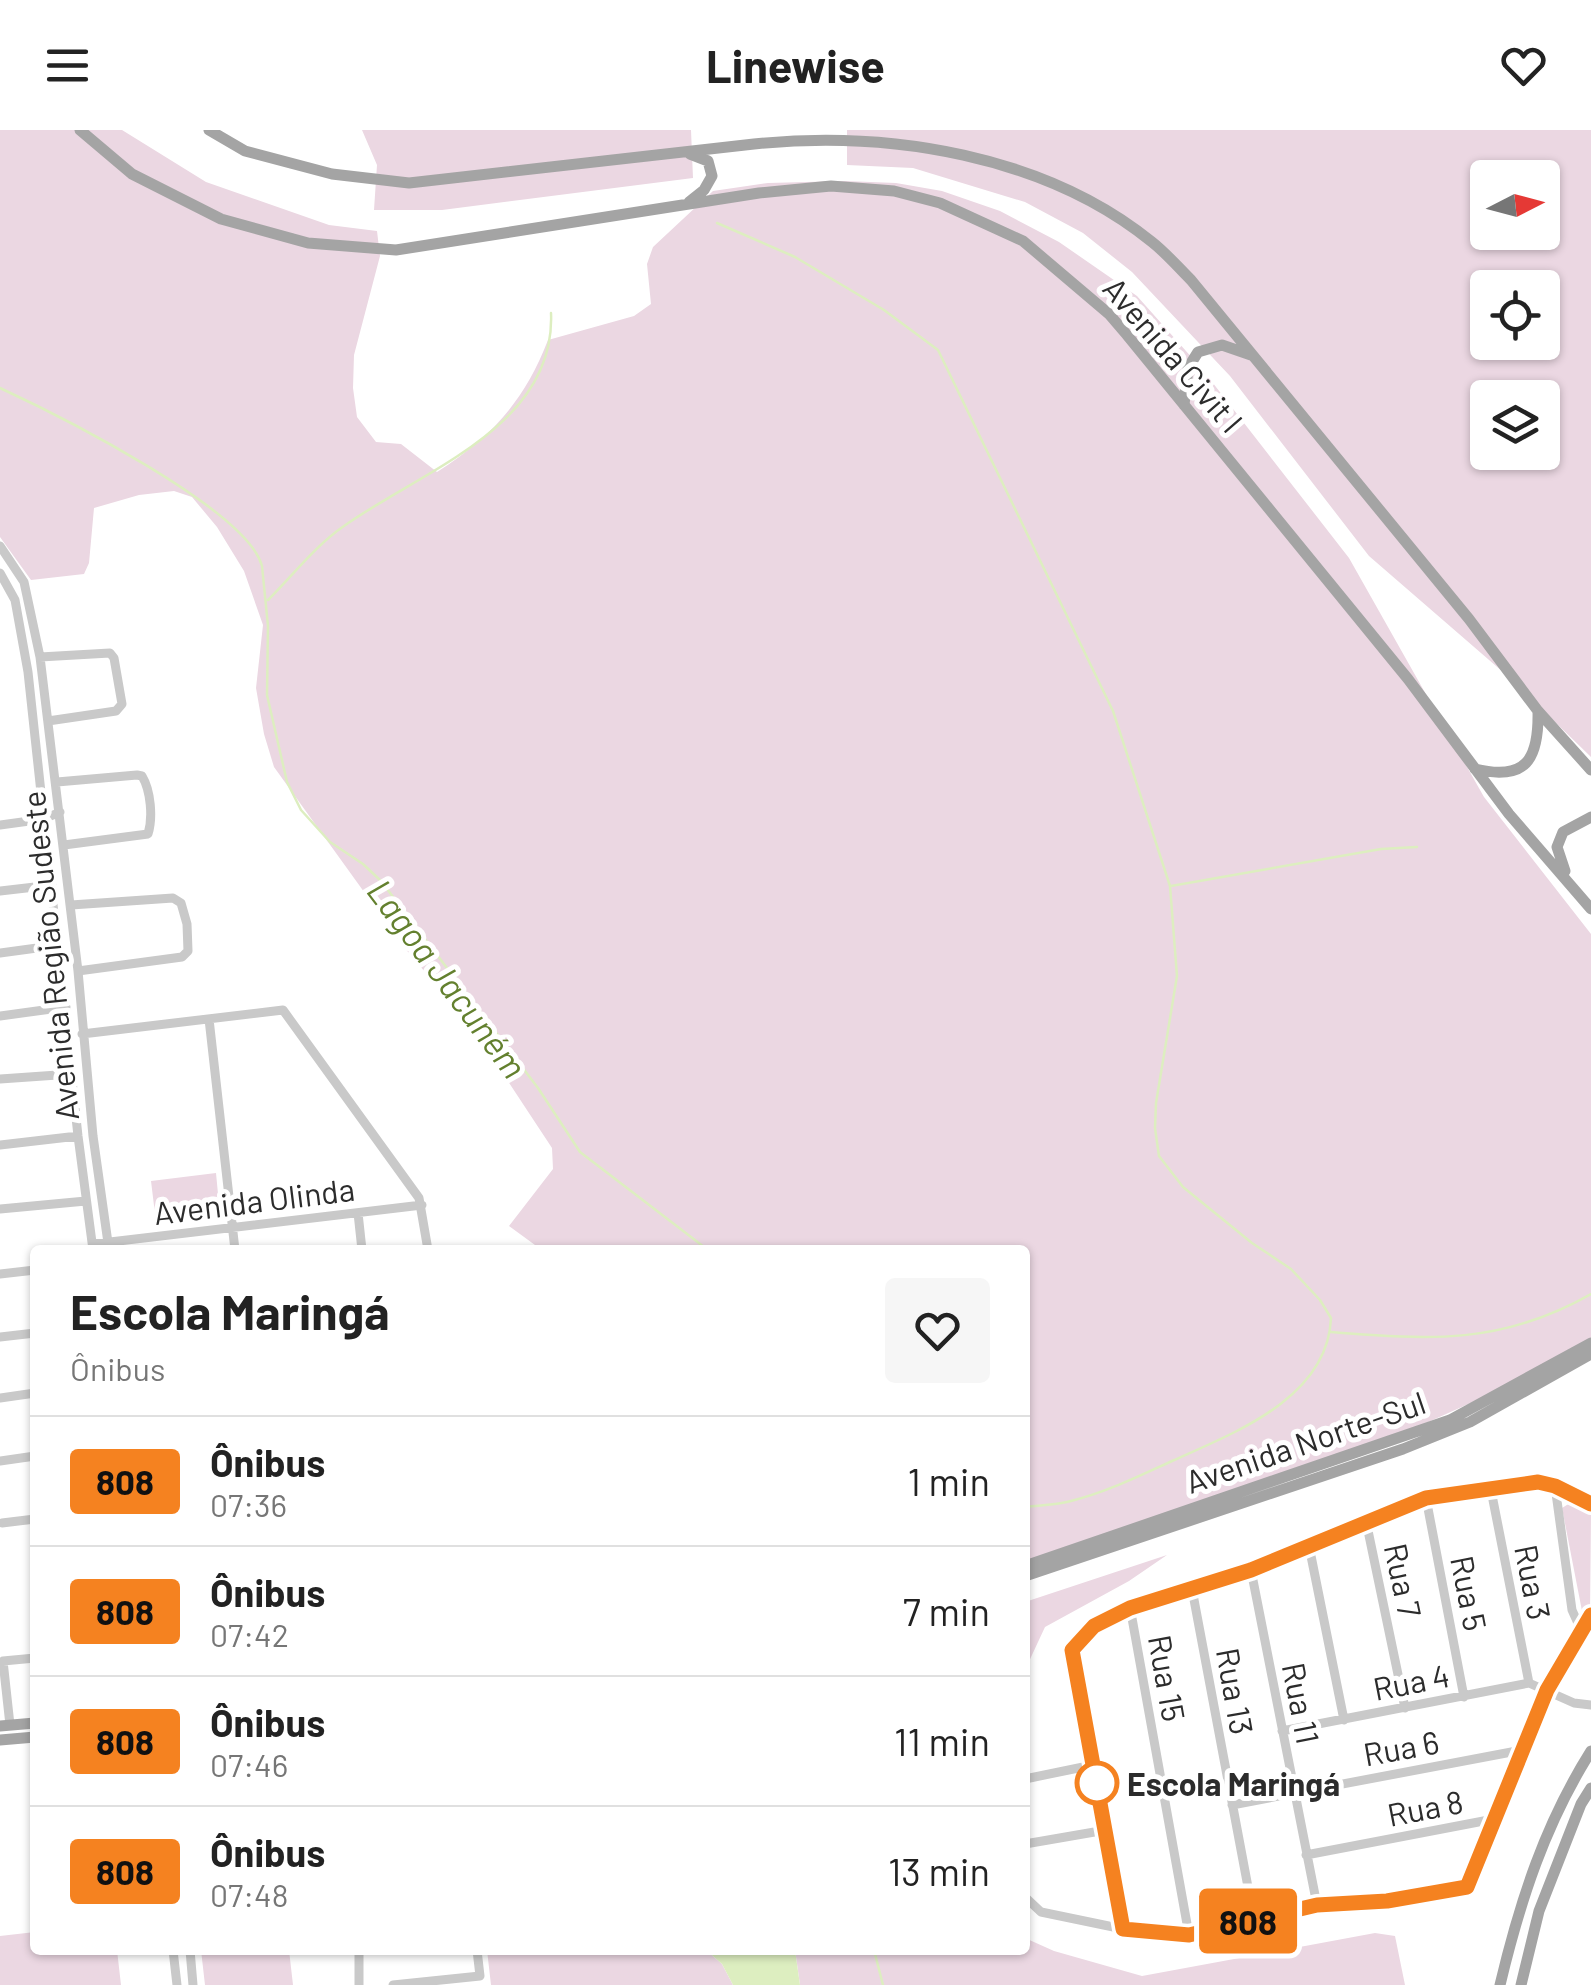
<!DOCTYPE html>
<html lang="pt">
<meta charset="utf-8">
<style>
:root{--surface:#fff;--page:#f6f6f6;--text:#222;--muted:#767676;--line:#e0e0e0}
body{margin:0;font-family:Barlow,sans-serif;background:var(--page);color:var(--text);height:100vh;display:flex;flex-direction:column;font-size:38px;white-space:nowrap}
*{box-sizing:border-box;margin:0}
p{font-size:32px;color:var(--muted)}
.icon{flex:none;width:55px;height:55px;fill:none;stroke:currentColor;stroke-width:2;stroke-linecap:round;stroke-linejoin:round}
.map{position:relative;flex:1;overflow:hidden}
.details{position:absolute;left:30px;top:1115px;width:1000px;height:710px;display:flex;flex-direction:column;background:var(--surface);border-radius:10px;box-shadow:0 2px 8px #0004}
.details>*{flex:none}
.badge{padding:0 20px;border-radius:8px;font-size:35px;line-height:65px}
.needle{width:65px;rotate:84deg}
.fabs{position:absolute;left:1470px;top:30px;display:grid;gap:20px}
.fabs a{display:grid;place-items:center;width:90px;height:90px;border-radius:10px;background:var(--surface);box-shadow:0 2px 8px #0004;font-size:50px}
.map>.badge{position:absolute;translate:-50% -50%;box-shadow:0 0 0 5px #fff}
.round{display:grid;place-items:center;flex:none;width:105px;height:105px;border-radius:10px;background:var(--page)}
.headline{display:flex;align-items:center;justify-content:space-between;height:170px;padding:0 40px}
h1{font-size:48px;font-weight:700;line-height:75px}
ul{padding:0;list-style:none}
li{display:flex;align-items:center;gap:30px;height:130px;padding:0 40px;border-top:2px solid var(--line)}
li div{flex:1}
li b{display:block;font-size:38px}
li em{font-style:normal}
li .badge{min-width:110px;font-weight:700;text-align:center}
header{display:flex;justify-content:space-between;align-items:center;height:130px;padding:0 40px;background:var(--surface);font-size:45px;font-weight:700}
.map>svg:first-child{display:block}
.green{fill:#ebd7e2;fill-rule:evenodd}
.water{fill:#ddeec0}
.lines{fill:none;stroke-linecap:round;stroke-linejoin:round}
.stream{stroke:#ddeec0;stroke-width:2.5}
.minor{stroke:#c9c9c9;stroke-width:9}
.major{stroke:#a4a4a4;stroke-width:11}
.line-casing{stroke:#fff;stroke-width:22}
.line{stroke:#f58220;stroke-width:15}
.stop-dot{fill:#fff;stroke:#f58220;stroke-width:5}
.labels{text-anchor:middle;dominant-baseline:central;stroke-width:10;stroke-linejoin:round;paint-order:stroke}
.street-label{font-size:32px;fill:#2c2c2c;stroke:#fff}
.stop-label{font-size:32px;font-weight:bold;fill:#2c2c2c;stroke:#fff;text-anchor:start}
.water-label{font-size:35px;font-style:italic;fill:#63802e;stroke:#fff}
</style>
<header><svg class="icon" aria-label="menu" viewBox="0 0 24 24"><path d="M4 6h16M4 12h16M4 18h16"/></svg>Linewise<svg class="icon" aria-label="heart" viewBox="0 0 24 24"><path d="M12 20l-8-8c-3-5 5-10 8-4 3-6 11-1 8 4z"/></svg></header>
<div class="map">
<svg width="1591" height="1855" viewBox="0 0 1591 1855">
<rect width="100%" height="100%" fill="#fff"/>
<path class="green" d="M0,0H122L206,52L329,95L377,101L380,126L354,225L353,258L357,287L376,312L401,314L437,342C492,306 524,272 548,210L634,186L651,174L647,134L653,117L713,61L768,53L845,51L896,53L942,61L1000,81L1059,112L1137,166L1202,239L1349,428L1484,667L1591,804V1208L1495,1262L1415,1298L1025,1432V1120H560L535,1115L509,1096L553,1039L552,1018L475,901L403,816L274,637L264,604L256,558L263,495L244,441L217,397L192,367L174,361L139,365L94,378L89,433L84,444L31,450L0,407Z
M362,0H691L693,48L442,80H374L377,35Z
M847,0H1591V627L1511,549L1369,426L1230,246L1132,142L1083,103L1025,72L913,38L847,35ZM1488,48H1542V102H1488ZM1488,158H1542V212H1488ZM1488,268H1542V322H1488Z
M216,1043L220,1085L156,1092L151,1051Z
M1570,1373L1591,1385L1590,1486L1582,1481L1562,1378Z
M1167,1425L1129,1451L1045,1497L1025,1540V1472Z
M35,1802V1820H117L121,1855H0V1806Z
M1375,1803L1395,1806L1405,1855H800L795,1820H1025V1808L1054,1821L1142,1846Z
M201,1820H289L293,1855H205Z
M487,1820H706L722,1834L733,1855H491Z"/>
<path class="water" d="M706,1820H795L800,1855H733L722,1834Z"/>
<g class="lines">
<path class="stream" d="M717,93L795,127L884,180L938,220L1113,581L1170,756L1177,846L1156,973L1155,998L1159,1026L1183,1057L1252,1113L1291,1139L1320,1170L1331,1188C1328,1268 1234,1303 1172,1331C1139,1346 1107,1362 1071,1371C1057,1375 1040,1375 1025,1377
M0,258C56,284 247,379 262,436L268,496L267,565L287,652L301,680L330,712L363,734L381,751L538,958L580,1022L708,1120
M268,470C292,446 316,415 344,396C421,341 556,297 551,183
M1171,756L1381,719L1417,717
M1331,1202C1431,1210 1501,1215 1591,1164
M874,1820L883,1855"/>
<path class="minor" d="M0,416L24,452L40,527L78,841L93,1006L109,1120
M0,443L15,470L28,542L78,1006L93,1120
M40,527L110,523L114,528L122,574L116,581L48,591
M57,652L137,645L142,646C151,661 153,688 148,704L64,715
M0,695L44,689L60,682
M0,761L52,755
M71,775L173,768L181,773L187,794L188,821L182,827L78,841
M0,823L59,815
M0,886L66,877
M209,889L235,1120
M82,904L283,880L419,1068L428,1120
M0,949L72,944
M0,1015L78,1006
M0,1079L86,1071
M358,1083L362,1120
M93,1114L422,1075
M0,1144L35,1140
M0,1207L35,1203
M0,1268L35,1263
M0,1331L35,1326
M1555,1356L1572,1480L1581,1500
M1491,1360L1529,1553
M1426,1368L1464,1567
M1366,1391L1405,1578
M2,1393L35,1389
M1309,1416L1344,1590
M1251,1440L1317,1775
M1192,1459L1254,1789
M1130,1477L1189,1805
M10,1595L3,1531L35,1528
M1282,1601L1529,1553L1574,1573L1591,1575
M1025,1649L1093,1635
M1232,1675L1522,1620
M1025,1714L1106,1700
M1306,1725L1494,1689
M1025,1767L1041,1782L1123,1799L1189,1805L1317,1775L1387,1771L1467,1757L1547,1560L1591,1485
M1123,1799L1073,1521L1094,1496L1130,1477L1251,1440L1426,1368L1538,1352L1555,1356L1591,1374
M173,1820L177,1855
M190,1820L193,1855
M359,1820V1855
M393,1855L480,1846L477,1820"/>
<path class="major" d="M80,0L132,44L221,89L308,113L396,120L759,63L831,56L894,61L940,73L1023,111L1109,184L1127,205L1408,549L1509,684L1591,779
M209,0L245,21L332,44L409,53L754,14C889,0 1045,25 1152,112C1166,123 1178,137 1191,150L1469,489L1538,581L1591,640
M689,72L704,60L712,46L708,31L690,24
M1184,275L1188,238L1198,222L1222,215L1251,225
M1475,639C1526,651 1539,630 1538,581
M1565,741L1557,717L1563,702L1591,687
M1025,1436L1450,1290L1591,1213
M1025,1446L1403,1319L1470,1292L1591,1224
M0,1596L35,1593
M0,1610L35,1607
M1500,1855C1520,1771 1545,1694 1591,1621
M1521,1855L1539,1781L1581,1674L1591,1658"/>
</g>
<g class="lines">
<g class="line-casing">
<path id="line" d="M1591,1374L1555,1356L1538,1352L1426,1368L1251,1440L1130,1478L1094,1496L1072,1520L1123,1799L1189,1805L1317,1775L1387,1771L1467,1757L1547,1560L1591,1485"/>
</g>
<use href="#line" class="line"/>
</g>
<circle class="stop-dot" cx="1097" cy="1653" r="20"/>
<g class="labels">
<g class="street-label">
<text transform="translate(1174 224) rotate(49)">Avenida Civit I</text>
<text transform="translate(49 826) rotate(-96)">Avenida Região Sudeste</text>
<text transform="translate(254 1070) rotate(-7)">Avenida Olinda</text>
<text transform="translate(1305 1311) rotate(-19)">Avenida Norte-Sul</text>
<text transform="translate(1404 1450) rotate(78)">Rua 7</text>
<text transform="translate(1534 1452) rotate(79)">Rua 3</text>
<text transform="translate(1470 1463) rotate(79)">Rua 5</text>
<text transform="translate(1168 1548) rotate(80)">Rua 15</text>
<text transform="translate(1411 1551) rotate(-11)">Rua 4</text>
<text transform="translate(1236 1561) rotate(80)">Rua 13</text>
<text transform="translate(1302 1573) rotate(79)">Rua 11</text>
<text transform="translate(1401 1617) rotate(-10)">Rua 6</text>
<text transform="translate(1425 1677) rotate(-11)">Rua 8</text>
</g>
<g class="stop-label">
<text x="1127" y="1653">Escola Maringá</text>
</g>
<g class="water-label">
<text transform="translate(448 848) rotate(53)">Lagoa Jacuném</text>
</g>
</g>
</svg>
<div class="fabs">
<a><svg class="needle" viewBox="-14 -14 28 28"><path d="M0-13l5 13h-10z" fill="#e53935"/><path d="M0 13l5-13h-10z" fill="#767676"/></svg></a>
<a><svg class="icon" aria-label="locate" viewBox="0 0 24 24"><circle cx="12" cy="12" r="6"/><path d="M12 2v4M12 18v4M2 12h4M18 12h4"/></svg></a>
<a><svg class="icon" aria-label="layers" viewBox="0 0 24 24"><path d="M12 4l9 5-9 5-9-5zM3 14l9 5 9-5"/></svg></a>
</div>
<b class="badge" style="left:1248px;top:1791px;background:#f58220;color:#111">808</b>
<section class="details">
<div class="headline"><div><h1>Escola Maringá</h1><p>Ônibus</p></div><a class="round"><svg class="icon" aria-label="heart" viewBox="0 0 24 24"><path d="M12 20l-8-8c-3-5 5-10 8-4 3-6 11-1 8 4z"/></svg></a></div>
<ul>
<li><span class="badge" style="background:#f58220;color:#111">808</span><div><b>Ônibus</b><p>07:36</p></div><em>1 min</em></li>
<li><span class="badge" style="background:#f58220;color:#111">808</span><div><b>Ônibus</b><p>07:42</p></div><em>7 min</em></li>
<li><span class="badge" style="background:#f58220;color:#111">808</span><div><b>Ônibus</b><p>07:46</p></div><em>11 min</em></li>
<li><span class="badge" style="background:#f58220;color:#111">808</span><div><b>Ônibus</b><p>07:48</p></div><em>13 min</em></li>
</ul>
</section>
</div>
